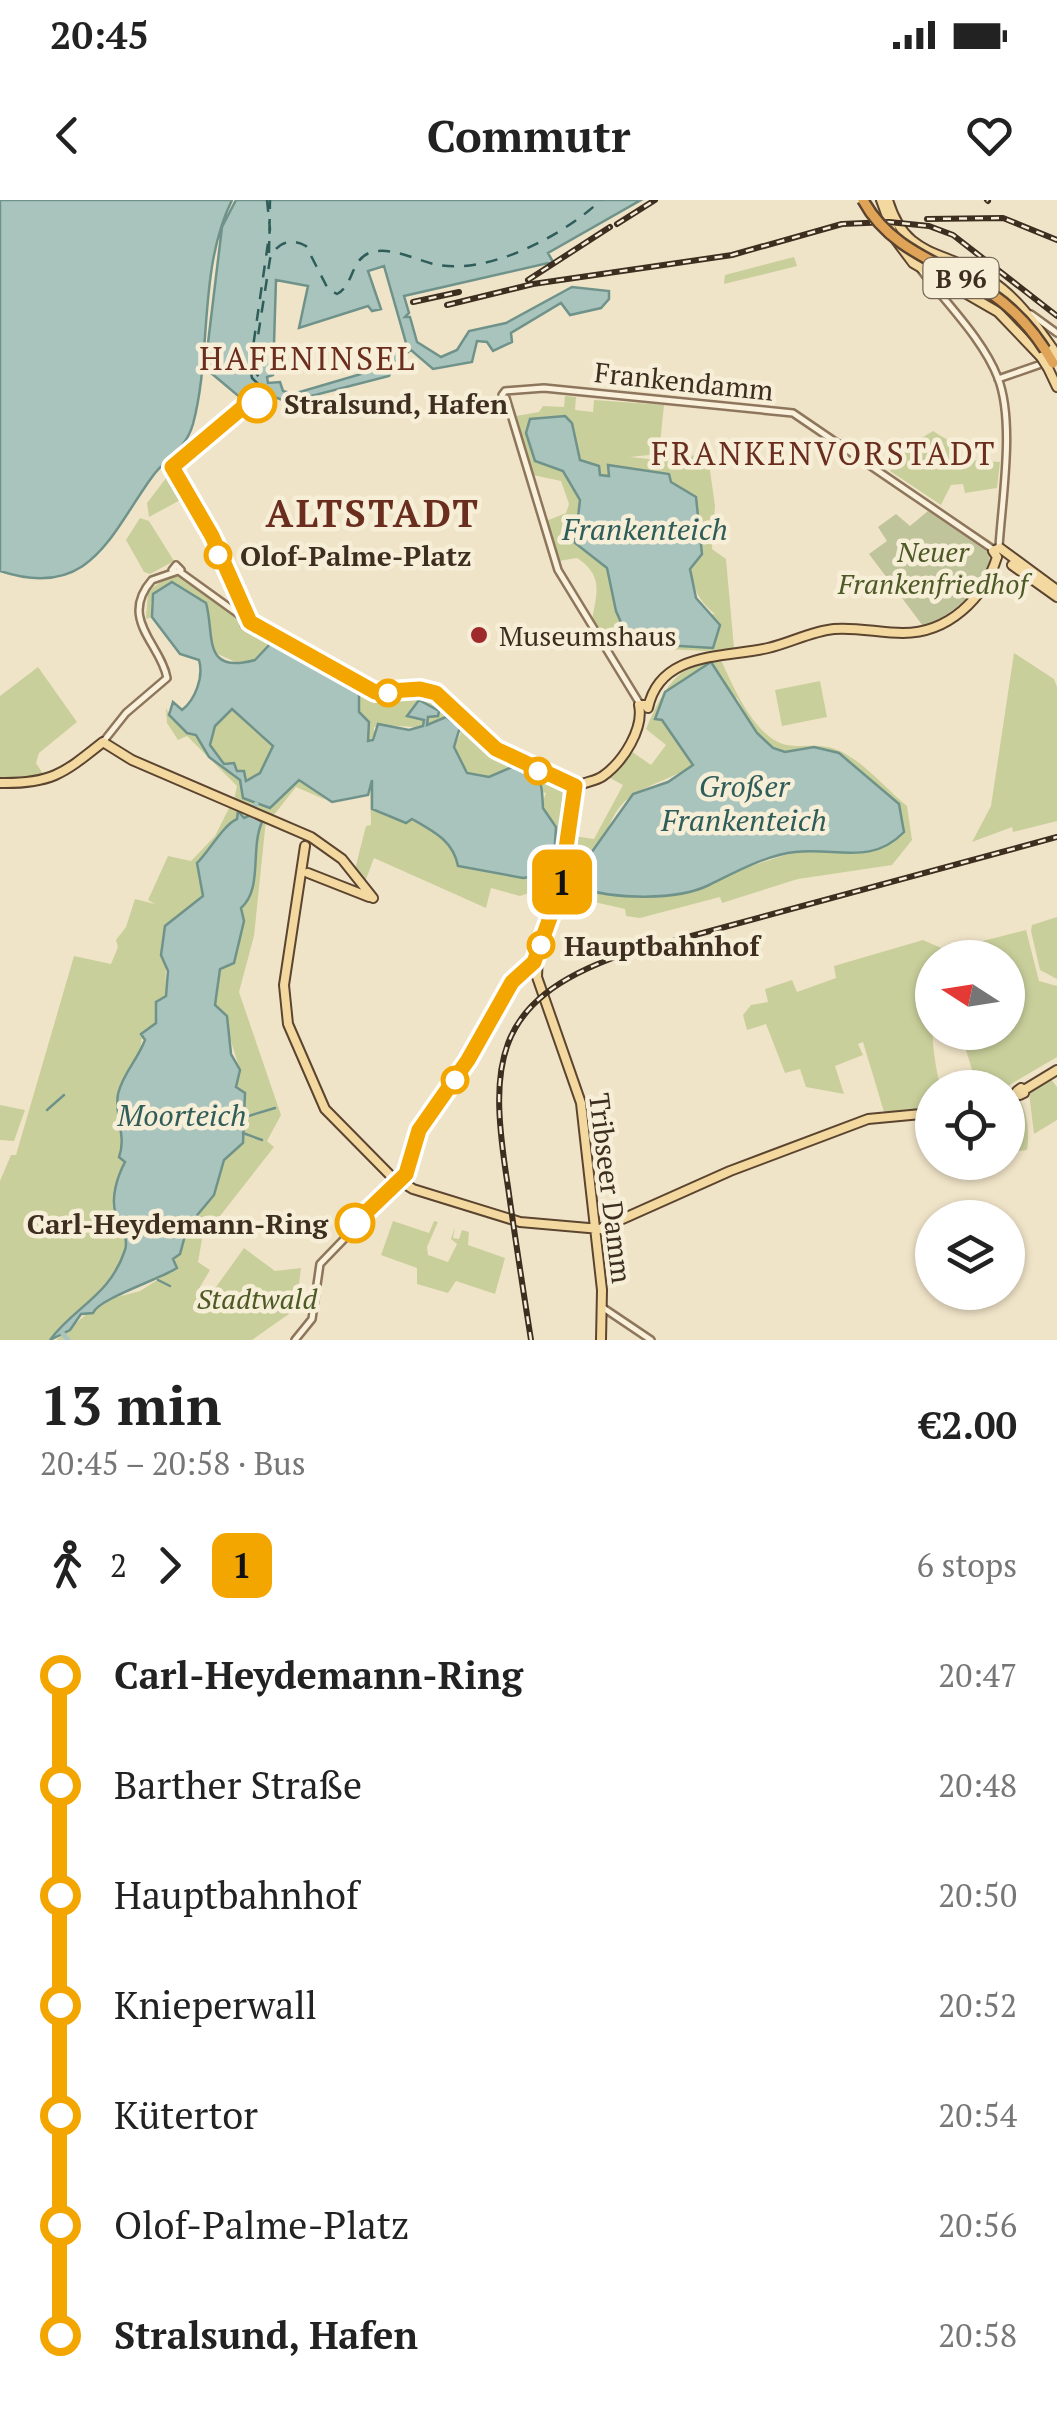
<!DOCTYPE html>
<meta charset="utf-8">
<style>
:root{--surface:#fff;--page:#f6f6f6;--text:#222;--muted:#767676}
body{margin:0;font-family:"PT Serif",serif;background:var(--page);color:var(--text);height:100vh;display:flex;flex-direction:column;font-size:38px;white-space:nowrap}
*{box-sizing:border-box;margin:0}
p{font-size:32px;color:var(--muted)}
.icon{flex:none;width:55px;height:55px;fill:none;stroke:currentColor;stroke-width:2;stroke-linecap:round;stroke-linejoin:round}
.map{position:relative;height:1140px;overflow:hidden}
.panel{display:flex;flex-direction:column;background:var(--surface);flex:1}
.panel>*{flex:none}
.badge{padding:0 20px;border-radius:15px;font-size:35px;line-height:65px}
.needle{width:65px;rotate:282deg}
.controls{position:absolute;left:915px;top:740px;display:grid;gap:20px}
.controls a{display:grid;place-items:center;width:110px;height:110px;border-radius:50%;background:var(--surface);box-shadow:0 2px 8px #0004;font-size:50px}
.map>.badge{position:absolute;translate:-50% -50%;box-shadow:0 0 0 5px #fff}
.legs{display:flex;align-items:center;gap:15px;height:110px;padding:0 40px;font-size:32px}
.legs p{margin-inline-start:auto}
.summary{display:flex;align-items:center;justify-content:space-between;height:170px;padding:0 40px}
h1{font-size:55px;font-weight:600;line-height:75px}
ul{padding:0 40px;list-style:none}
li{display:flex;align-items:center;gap:35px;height:110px;font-size:38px}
li i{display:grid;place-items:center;width:15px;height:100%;margin:0 12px;background:currentColor}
li i::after{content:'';width:25px;height:25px;margin:-12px;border:8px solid;border-radius:50%;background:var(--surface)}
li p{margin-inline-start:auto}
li:first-child i{background:linear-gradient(#0000 50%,currentColor 0)}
li:last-child i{background:linear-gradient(currentColor 50%,#0000 0)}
.status{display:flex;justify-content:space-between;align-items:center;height:70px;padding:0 50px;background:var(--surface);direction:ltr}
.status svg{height:28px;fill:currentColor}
header{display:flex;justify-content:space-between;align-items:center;height:130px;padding:0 40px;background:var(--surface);font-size:45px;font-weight:600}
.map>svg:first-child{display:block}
.green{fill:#c9cf9b;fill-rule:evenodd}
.cemetery{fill:#bfc49a}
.water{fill:#a9c4bc;stroke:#6f938a;stroke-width:2.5;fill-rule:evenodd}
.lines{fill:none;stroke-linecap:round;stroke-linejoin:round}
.stream{stroke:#6f938a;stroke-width:2.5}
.canal{stroke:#a9c4bc;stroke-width:5}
.ferry{stroke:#2f5d5a;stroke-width:2.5;stroke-dasharray:12 10;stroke-linecap:butt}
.minor-casing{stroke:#8d765c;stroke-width:10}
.major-casing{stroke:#5b4430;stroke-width:12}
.minor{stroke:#faf1dc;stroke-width:5}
.major{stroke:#f3d9a0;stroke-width:8}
.rail-casing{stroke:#3d2e20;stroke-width:6}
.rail{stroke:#f7eed8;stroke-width:2.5;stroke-dasharray:8;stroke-linecap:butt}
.major-bridge-casing{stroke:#5b4430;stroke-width:12;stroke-linecap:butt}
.highway-bridge-casing{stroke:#5b4430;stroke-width:14;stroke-linecap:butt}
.major-bridge{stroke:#f3d9a0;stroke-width:8}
.highway-bridge{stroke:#e0a458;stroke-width:9}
.line-1-casing{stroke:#fff;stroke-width:22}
.line-1{stroke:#f3a500;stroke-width:15}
.stop-1-dot{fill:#fff;stroke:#f3a500;stroke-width:5}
.poi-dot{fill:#9e2a2b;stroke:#f7eed8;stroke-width:4}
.labels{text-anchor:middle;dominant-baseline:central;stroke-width:9;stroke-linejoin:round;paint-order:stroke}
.shield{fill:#f7eed8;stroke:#756857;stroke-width:2.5}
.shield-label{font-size:25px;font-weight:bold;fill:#3d2e20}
.street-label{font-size:28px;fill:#3d2e20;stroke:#f7eed8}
.stop-label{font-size:28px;font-weight:bold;fill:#3d2e20;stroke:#f7eed8;text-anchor:start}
.park-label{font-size:28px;font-style:italic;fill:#4d5a26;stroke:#f7eed8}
.poi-label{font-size:28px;fill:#3d2e20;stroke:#f7eed8;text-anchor:start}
.water-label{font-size:30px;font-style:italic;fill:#2f5d5a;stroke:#f7eed8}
.quarter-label{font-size:32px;letter-spacing:2.5px;fill:#6b2e1e;stroke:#f7eed8}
.district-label{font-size:38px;font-weight:bold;letter-spacing:2.5px;fill:#6b2e1e;stroke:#f7eed8}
</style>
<div class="status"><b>20:45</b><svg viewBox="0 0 49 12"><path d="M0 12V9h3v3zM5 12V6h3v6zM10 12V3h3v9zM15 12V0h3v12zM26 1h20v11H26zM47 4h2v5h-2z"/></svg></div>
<header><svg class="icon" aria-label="back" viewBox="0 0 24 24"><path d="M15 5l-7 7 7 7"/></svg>Commutr<svg class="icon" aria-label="heart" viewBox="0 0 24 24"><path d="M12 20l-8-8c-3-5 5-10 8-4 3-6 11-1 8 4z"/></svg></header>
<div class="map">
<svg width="1057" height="1140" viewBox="0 0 1057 1140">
<rect width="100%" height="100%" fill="#f0e4c8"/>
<path class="green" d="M794,57L797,66L724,84L725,75Z
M565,196L576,197L575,210L593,212L594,200L664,205L659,254L630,257L686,263L693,255L709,263L715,306L712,349L726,359L734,448L706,451L606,446L592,422C595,396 606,377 577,358L559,361L546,321L566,313L569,304L561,281L533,275L516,216L539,212L543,206L564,207ZM565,216L572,223L581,260L600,275L609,276V265L669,274L671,282L696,297C692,338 678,387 715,414L616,411L607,368L575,343L580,300L537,217Z
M933,231L954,244L952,259L1000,262L997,288L965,293L963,284L951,285L941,305L890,271L907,247Z
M170,273L184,298L149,317L147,303Z
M140,318L149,321L174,361L150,374L144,372L126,340Z
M169,376L184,377L238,417L241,425L258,428L374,498L417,494L437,499L492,553L563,587L555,690L544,688L520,696L491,688L486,708L374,658L365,682L355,669L366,626L371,625L370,580L389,615L406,623L412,619L440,635L445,643L536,675L552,674L556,627L542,604L546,593L467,573L454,547L461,533L427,525L428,517L439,512L411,518L424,520V526C406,529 393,523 374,527V541H368L369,523L256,460L240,464L213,452L208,440V409L172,383L151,402L152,417L146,419L148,391Z
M1014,453L1054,479L1057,487V621L1013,632L1012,627L972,642L991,606Z
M721,460C733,486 755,539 787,545C807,548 820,542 840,551C865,563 885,588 907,606L912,640L892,665L798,679L722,703L720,697L640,718L626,716L625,709L568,696L574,636L594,639L623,585L610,578L631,551L651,565L666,545L646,529C662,493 676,461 721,460ZM737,498C747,516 759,547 782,551C792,553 803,545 814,547C847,551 874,585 899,604L794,652L720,676L709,685L601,695C601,661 601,613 636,593C655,582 675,577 693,565L662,520Z
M38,467L77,522L39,553L36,563L45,577L0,578V496Z
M820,481L827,517L782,526L775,490Z
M166,508L172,520L196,534L209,556L216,558L241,580V593L270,608L299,580L326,600L296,587L273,616L234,600L237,586L187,536L178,540L167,523Z
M232,509L273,546L260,573L246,582L234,563L225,564L210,546L215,526Z
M230,606L266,620L254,736L239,792L281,915L267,941L274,947L202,1039L198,1062L210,1070L200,1087L210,1092L216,1087L244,1048L275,1071L301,1068L296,1109L252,1140H56L102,1101L140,1091L176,1068L173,1059L217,985L224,960L244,938L245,894L236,887L240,870L224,819L215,805L220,769L231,765L244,721L241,708C259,691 257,647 257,620L238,616L202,658L203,696L165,726L166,796L159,799L156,822L142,837L139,859L131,865L118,894L125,961C106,1001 134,1024 125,1050C111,1093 75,1109 50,1140H0V981L11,955H16L74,756L111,764L118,747L116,740L126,727L135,699L155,704L148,700L168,656L191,661L215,636Z
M1057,717V779L1040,770L1031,731L1032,725Z
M1026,730L1039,781L1057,786V857L1006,887H977L961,833L1008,832V758L975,757V743Z
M923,740L962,757L932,758C932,804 929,841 940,885L932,888V909L884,912L863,842L858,844L863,855L835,866L844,894L806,887L800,869L785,873L766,824L747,830L743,815L751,805L768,802L765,789L792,780L797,792L836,778L834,766Z
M1050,878L1057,887V920L1034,934L1029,893Z
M1019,899C1027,909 1030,936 1027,950L1008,952V903Z
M0,905L25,910L14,941L0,940Z
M393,1021L429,1033L434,1021L438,1022L427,1047L428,1055L448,1062L457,1044L451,1039L455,1027L453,1038L459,1039L462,1030L469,1032L468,1045L505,1058L495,1094L456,1081L448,1093L417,1084V1068L381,1055Z"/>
<path class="cemetery" d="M928,311L989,353C996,380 947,420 923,426L869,354L887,341L878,327L896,314L910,326Z"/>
<path class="water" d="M0,0H232C198,69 212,153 193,224C185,251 167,256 152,277C110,335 90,401 0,371Z
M236,0H641L548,53L553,62L404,96L409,113L405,117H410L417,142L441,157L457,150L469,131L506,123L572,87L609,91V99L601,108L570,115L561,103L511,133L512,142L493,151L487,142L477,141L472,162L433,169L411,150L397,160L389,176L288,202L255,190L242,199L205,168L222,27ZM384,66L406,143L391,152L385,167L293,194L283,191L280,182L268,183L267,177L273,175L276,80L308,86L299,128L368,106L372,111L381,109L368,71Z
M565,216L572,223L580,260L599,266L600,275L609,276L608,265L669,274L671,282L696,297L702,354L690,369L696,398L720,425L713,448L630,443L616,411L607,368L575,343L580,300L563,271L535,261L526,233L530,219Z
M172,382L206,403C215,434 201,475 255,460L272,442L359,491V512L369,522L368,541L373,540L378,524L409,530L423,526L424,520L407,516L419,500L439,511L438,516L428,517L427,525L446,517L460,527L454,547L467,573L489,577L512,567C544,583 541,574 543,608L556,627L553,674L523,678L458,666C453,641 435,632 412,619L406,623L372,609V580L368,595L332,602L299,580L270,608L243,598L240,580L209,557L196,535L187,533L169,515L173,502L182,510C195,500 204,477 199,460L180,454L152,417L153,394ZM232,509L273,546L260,573L246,581L244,571H237L234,563L224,564L210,545L215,526Z
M711,462L757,533L773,548L785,552L814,547L839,553L899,604L904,632C871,666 836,647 795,652C766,655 734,673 709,685C677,701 613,699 580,688L579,670L633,594L668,582L693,565L662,520L655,519L665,492Z
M238,611L244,618L251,615L262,622C250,649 263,689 241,708L244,721L234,763L220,769L215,805L227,816L231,854L240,870L236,887L245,893L243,943L224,960L214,995L194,1019L199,1030L186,1032L180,1054L173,1059L177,1068C158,1080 98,1099 93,1113L81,1114L70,1130L50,1140C74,1107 110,1096 125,1050C129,1038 120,1025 116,1014C110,998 118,975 125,962L119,957C127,936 114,916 118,894C123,873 137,861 145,840L141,834L156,823V802L166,796L168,771L161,755L165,726L203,696L197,663C208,653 223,625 237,619Z"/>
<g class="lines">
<path class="stream" d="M47,910L64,895
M245,917L275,908
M243,933L262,940
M158,1080L170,1086"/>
<path class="canal" d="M252,616L256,604
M63,1134L68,1140"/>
<path class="ferry" d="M267,0L270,29L250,168L252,178L269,194
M269,53L270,0
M270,195L253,168L270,59C276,43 291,37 306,46L328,89L337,94C354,85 350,61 369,53C390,45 417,61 438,65C491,74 564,35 601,0"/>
<g class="minor-casing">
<path id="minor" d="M921,70C946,103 983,139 998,178C1015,222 1002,299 999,347
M1031,114L1057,133
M998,179L1047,162
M502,195L505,191L544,188L793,213L994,350
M506,198L558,370L640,504
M180,372L241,416
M244,414V424L250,422L375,492L421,489L436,493L496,549L575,586
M103,542L126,513L167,478C161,444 118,419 152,380L181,370L176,365L172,370
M602,1107L651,1140
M295,1140L312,1119L320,1064L399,982"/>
</g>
<g class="major-casing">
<path id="major" d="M881,0L895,39L913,63L998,112L1041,157
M888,0C906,60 942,48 989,79C1017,97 1034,122 1053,149
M1048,168L1057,187
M997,357L993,351L1000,348L1057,390
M1012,365L1057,397
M648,508C660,451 724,458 768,448C790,443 812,431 834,429C857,427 880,433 903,433C948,433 984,399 997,357
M0,583C52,584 64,573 103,542L132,560L311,637L342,659L373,698
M305,646L284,785L288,824L325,909L390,975L413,989L520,1022L600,1029L730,971L868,919L932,913
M308,673L369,697
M1021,888L1024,893L1020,895L1017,891Z
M1024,890L1057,870
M601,1140L602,1090L581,903L537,777L538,753L561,685L573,590C581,581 593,583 603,576C624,561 644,528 639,505H647"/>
</g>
<use href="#minor" class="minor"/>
<use href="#major" class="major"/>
<g class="rail-casing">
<path id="rail" d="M987,0L988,1
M927,19L1003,18L1057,40
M617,24L655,0
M528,80L610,27
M413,102L459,92
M447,105L533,84L732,55L842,24L889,22L929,26L953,35L1057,116
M531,1140C523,1089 515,1038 508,987C489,866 490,801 621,755L1057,637"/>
</g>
<use href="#rail" class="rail"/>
<g class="major-bridge-casing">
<path id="major-bridge" d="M1053,149L1057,158
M1041,157L1048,168"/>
</g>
<g class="highway-bridge-casing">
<path id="highway-bridge" d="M863,0C891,52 946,64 992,94C1018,112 1038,136 1053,163"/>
</g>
<use href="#major-bridge" class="major-bridge"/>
<use href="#highway-bridge" class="highway-bridge"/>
</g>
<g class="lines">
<g class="line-1-casing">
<path id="line-1" d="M257,203L242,208L172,267L212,336L250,422L375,492L420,489L436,493L496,549L575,586L560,690L534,762L512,782L468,860L419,930L406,974L355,1023"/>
</g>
<use href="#line-1" class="line-1"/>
</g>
<g class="stop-1-dot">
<circle cx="257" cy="203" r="18"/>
<circle cx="218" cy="355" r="12"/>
<circle cx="388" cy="493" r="12"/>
<circle cx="538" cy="571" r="12"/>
<circle cx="541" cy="745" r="12"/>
<circle cx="455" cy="880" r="12"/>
<circle cx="355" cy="1023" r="18"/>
</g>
<circle class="poi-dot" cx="479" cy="435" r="10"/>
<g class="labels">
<rect class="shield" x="923.5" y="58" width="75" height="40" rx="8"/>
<g class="shield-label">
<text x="961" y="78">B 96</text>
</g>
<g class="street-label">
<text transform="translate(684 181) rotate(6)">Frankendamm</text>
<text transform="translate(611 988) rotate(83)">Tribseer Damm</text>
</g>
<g class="stop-label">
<text x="284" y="203">Stralsund, Hafen</text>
<text x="240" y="355">Olof-Palme-Platz</text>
<text x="564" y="745">Hauptbahnhof</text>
<text x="328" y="1023" text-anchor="end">Carl-Heydemann-Ring</text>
</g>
<g class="park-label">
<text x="933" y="351">Neuer<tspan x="933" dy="32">Frankenfriedhof</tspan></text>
<text x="257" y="1098">Stadtwald</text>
</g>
<g class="poi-label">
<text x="499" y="435">Museumshaus</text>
</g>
<g class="water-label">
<text x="645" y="329">Frankenteich</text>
<text x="744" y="586">Großer<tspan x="744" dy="34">Frankenteich</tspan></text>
<text x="182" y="915">Moorteich</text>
</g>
<g class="quarter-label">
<text x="308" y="158">HAFENINSEL</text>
<text x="824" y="253">FRANKENVORSTADT</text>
</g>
<g class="district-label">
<text x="373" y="313">ALTSTADT</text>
</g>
</g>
</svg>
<div class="controls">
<a><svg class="needle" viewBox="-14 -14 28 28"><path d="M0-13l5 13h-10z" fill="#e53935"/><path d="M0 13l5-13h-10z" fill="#767676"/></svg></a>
<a><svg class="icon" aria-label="locate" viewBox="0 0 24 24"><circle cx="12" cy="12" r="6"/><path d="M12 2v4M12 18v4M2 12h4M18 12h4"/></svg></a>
<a><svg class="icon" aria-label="layers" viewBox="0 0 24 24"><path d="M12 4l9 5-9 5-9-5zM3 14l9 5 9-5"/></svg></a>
</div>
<b class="badge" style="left:562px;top:682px;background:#f3a500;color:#111">1</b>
</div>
<section class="panel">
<div class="summary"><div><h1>13 min</h1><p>20:45 – 20:58 · Bus</p></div><b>€2.00</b></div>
<div class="legs"><svg class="icon" aria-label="walk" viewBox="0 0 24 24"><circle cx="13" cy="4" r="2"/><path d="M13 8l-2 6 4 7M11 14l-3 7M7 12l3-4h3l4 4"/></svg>2<svg class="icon" aria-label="forward" viewBox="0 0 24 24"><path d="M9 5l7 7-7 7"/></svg><b class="badge" style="background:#f3a500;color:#111">1</b><p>6 stops</p></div>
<ul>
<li><i style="color:#f3a500"></i><b>Carl-Heydemann-Ring</b><p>20:47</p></li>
<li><i style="color:#f3a500"></i><span>Barther Straße</span><p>20:48</p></li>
<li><i style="color:#f3a500"></i><span>Hauptbahnhof</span><p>20:50</p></li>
<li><i style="color:#f3a500"></i><span>Knieperwall</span><p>20:52</p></li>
<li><i style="color:#f3a500"></i><span>Kütertor</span><p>20:54</p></li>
<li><i style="color:#f3a500"></i><span>Olof-Palme-Platz</span><p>20:56</p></li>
<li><i style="color:#f3a500"></i><b>Stralsund, Hafen</b><p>20:58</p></li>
</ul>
</section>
